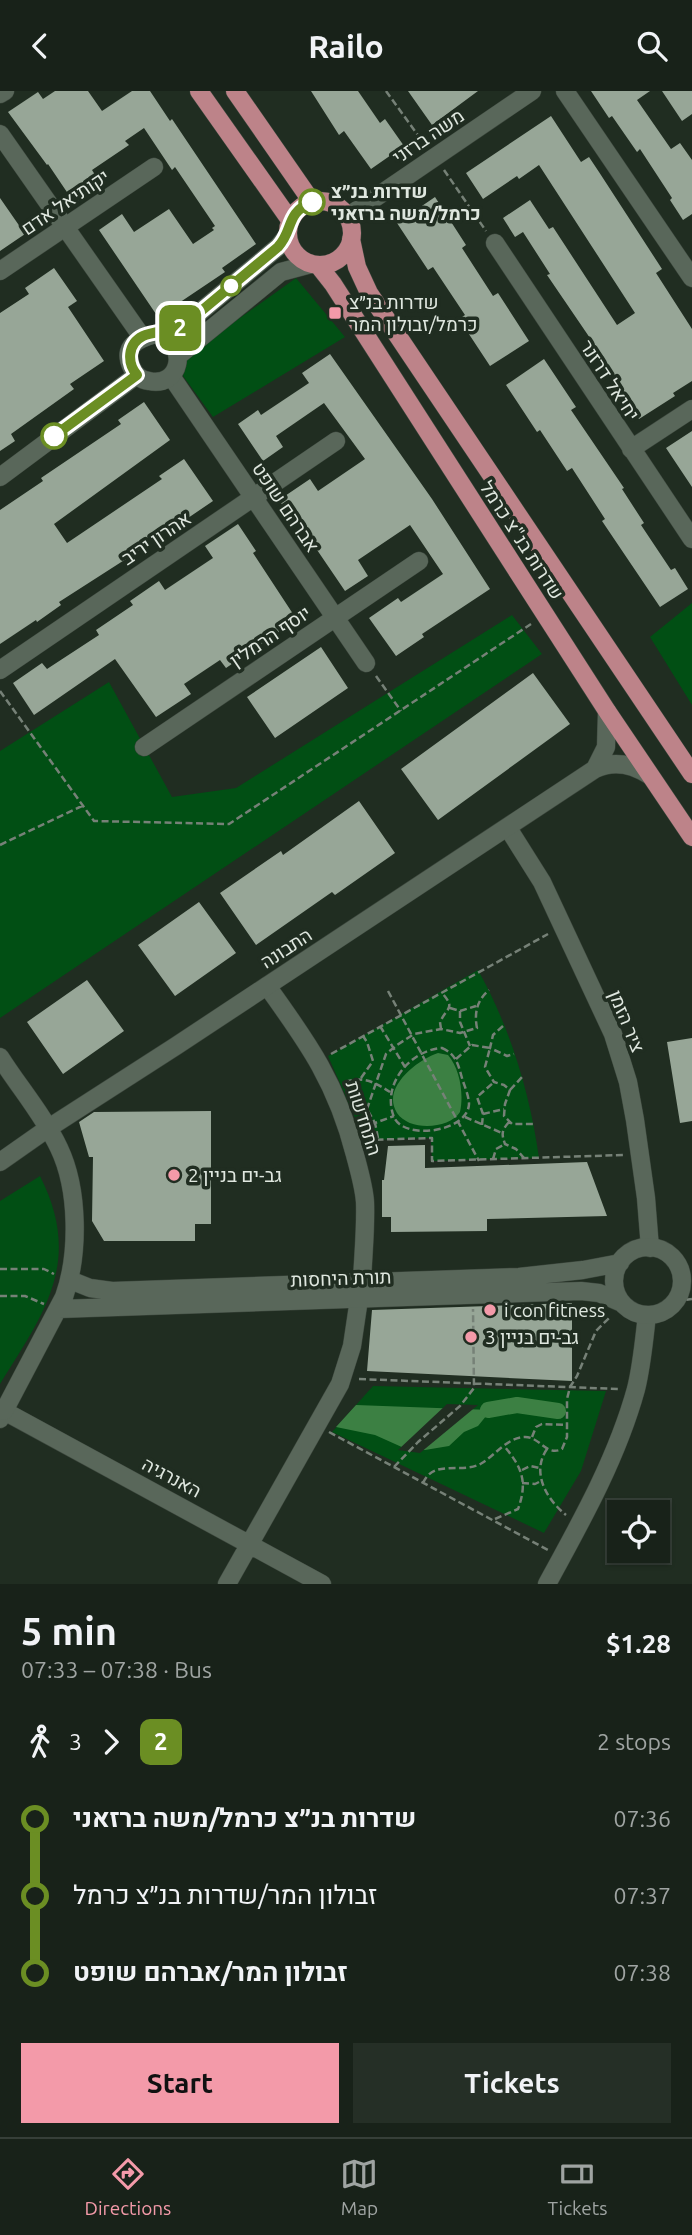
<!DOCTYPE html>
<meta charset="utf-8">
<style>
:root{--surface:#182219;--page:#252f26;--text:#f1f3f6;--muted:#9fa4a2;--line:#363f38;--accent:#f39aa9}
body{margin:0;font-family:Ubuntu,Heebo,sans-serif;background:var(--page);color:var(--text);height:100vh;display:flex;flex-direction:column;font-size:26px;white-space:nowrap}
*{box-sizing:border-box;margin:0}
p{font-size:23px;color:var(--muted)}
.icon{flex:none;width:38px;height:38px;fill:none;stroke:currentColor;stroke-width:2;stroke-linecap:round;stroke-linejoin:round}
.map{position:relative;height:1493px;overflow:hidden}
.panel{display:flex;flex-direction:column;background:var(--surface);flex:1}
.panel>*{flex:none}
.badge{padding:0 14px;border-radius:10px;font-size:24px;line-height:46px}
.tools{position:absolute;left:607px;top:1409px;display:grid;gap:14px}
.tools a{display:grid;place-items:center;width:63px;height:63px;border-radius:0px;background:var(--surface);box-shadow:0 2px 5px #0004,0 0 0 2px var(--line);font-size:35px}
.map>.badge{position:absolute;translate:-50% -50%;box-shadow:0 0 0 4px #fff}
.legs{display:flex;align-items:center;gap:10px;height:77px;padding:0 21px;font-size:23px}
.legs p{margin-inline-start:auto}
.overview{display:flex;align-items:center;justify-content:space-between;height:119px;padding:0 21px}
h1{font-size:38px;font-weight:600;line-height:52px}
.cta{display:flex;gap:14px;margin-top:auto;padding:14px 21px}
.cta a{flex:1;height:80px;border-radius:0px;background:var(--accent);color:#111;font-size:28px;font-weight:600;line-height:80px;text-align:center}
.cta a+a{background:var(--page);color:var(--text)}
ul{padding:0 21px;list-style:none}
li{display:flex;align-items:center;gap:24px;height:77px;font-size:26px}
li i{display:grid;place-items:center;width:10px;height:100%;margin:0 9px;background:currentColor}
li i::after{content:'';width:18px;height:18px;margin:-9px;border:5px solid;border-radius:50%;background:var(--surface)}
li p{margin-inline-start:auto}
li:first-child i{background:linear-gradient(#0000 50%,currentColor 0)}
li:last-child i{background:linear-gradient(currentColor 50%,#0000 0)}
header{display:flex;justify-content:space-between;align-items:center;height:91px;padding:0 21px;background:var(--surface);font-size:32px;font-weight:600}
.tabs{display:flex;justify-content:space-around;align-items:center;height:98px;border-top:2px solid var(--line);background:var(--surface);font-size:19px;color:var(--muted)}
.tabs a{display:grid;justify-items:center;gap:4px}
.tabs .on{color:var(--accent)}
.map>svg:first-child{display:block}
.green{fill:#014f14}
.water{fill:#3c8043}
.pier{fill:#202d21}
.lines{fill:none;stroke-linecap:round;stroke-linejoin:round}
.canal{stroke:#3c8043;stroke-width:16}
.building{fill:#97a697}
.minor-casing{stroke:#3c473d;stroke-width:19}
.tertiary-casing{stroke:#3c473d;stroke-width:19}
.primary-casing{stroke:#3c473d;stroke-width:19}
.path{stroke:#768177;stroke-width:2.5;stroke-dasharray:7 3.5;stroke-linecap:butt}
.minor{stroke:#59675a;stroke-width:18}
.tertiary{stroke:#59675a;stroke-width:18}
.primary{stroke:#bd8389;stroke-width:18}
.line-1-casing{stroke:#fff;stroke-width:16}
.line-1{stroke:#6b8e23;stroke-width:10}
.stop-1-dot{fill:#fff;stroke:#6b8e23;stroke-width:3.5}
.poi-dot{fill:#f39aa9;stroke:#202d21;stroke-width:2.5}
.labels{text-anchor:middle;dominant-baseline:central;stroke-width:7;stroke-linejoin:round;paint-order:stroke}
.street-label{font-size:19px;fill:#dfe7df;stroke:#202d21}
.stop-label{font-size:19px;font-weight:bold;fill:#dfe7df;stroke:#202d21;text-anchor:start}
.poi-label{font-size:19px;fill:#dfe7df;stroke:#202d21;text-anchor:start}
</style>
<header><svg class="icon" aria-label="back" viewBox="0 0 24 24"><path d="M15 5l-7 7 7 7"/></svg>Railo<svg class="icon" aria-label="search" viewBox="0 0 24 24"><circle cx="10" cy="10" r="6"/><path d="M15 15l6 6"/></svg></header>
<div class="map">
<svg width="692" height="1493" viewBox="0 0 692 1493">
<rect width="100%" height="100%" fill="#202d21"/>
<path class="green" d="M296,187L345,246L213,326L183,285L185,266Z
M692,512V614L650,546Z
M512,524L542,563L0,927V660L109,591L172,706L236,697Z
M478,879C510,936 530,1002 539,1067L432,1070L431,1047L365,1049L328,965Z
M40,1085C83,1170 45,1221 0,1293V1110Z
M373,1295L606,1300L581,1380L544,1442L332,1341Z"/>
<path class="water" d="M438,962L448,964C460,978 464,1003 460,1021C449,1038 410,1041 397,1022C381,997 417,969 438,962Z
M356,1314L491,1319L478,1335L464,1341L449,1355L425,1359L404,1357L375,1344L336,1336Z"/>
<path class="pier" d="M447,1313L478,1314L420,1362L398,1359Z"/>
<g class="lines">
<path class="canal" d="M488,1319L517,1314L558,1320"/>
</g>
<path class="building" d="M55,0H88L102,20L132,0H150L170,30L172,28L256,153L222,177L225,181L158,226L99,139L122,123L134,141L169,118L193,153L214,139L212,137L215,135L175,76L172,79L144,37L125,50L129,54L92,79L102,95L75,113L48,73L47,74L8,21L38,1L43,8Z
M311,0H358L380,32L385,28L404,55L371,78L344,40L339,44Z
M408,0H478L432,34Z
M591,0H650L637,9L671,58L680,52L692,69V123L683,129L670,109L672,107L640,58L637,61L612,25L609,27Z
M662,0H692V23L682,30Z
M551,25L581,71L589,66L599,81L662,178L656,182L692,238V290L673,302L675,305L639,328L588,252L592,250L547,184L550,183L523,141L515,146L503,127L530,109L549,138L553,136L617,234L635,222L539,74L519,88L517,85L483,108L466,82Z
M435,106L466,154L462,157L493,205L498,202L529,250L490,275L459,228L465,224L433,176L428,179L397,132Z
M0,107L25,143L0,160Z
M54,177L77,210L68,216L104,270L70,293L74,298L11,343L15,350L0,360V222L29,203L25,197Z
M330,263L432,408L490,498L422,543L424,546L396,565L369,527L398,507L401,511L443,483L410,434L358,469L368,485L345,500L296,428L293,430L279,409L310,388L318,400L365,368L324,312L276,345L283,356L263,370L238,333L258,319L261,324L309,292L302,282Z
M544,268L576,316L571,319L624,397L622,398L644,432L641,434L671,479L675,477L688,498L660,516L602,430L605,428L572,377L567,380L540,339L537,341L506,294Z
M144,311L170,349L54,433L67,452L162,388L159,385L184,368L213,410L188,427L185,422L137,454L140,459L59,511L61,514L37,531L36,529L0,553V419L43,390L41,387L121,333L118,329Z
M692,340V396L666,357Z
M238,433L256,460L253,462L297,529L226,577L220,569L184,593L191,603L156,626L115,568L34,624L13,592L42,572L47,578L99,544L96,539L133,514L130,510L159,490L165,499L213,467L205,455Z
M321,556L348,597L275,647L247,606Z
M533,582L570,633L438,729L401,678Z
M359,710L395,762L335,804L332,801L256,854L220,802L281,760L283,764Z
M199,811L236,862L175,905L138,854Z
M87,889L124,940L63,983L27,931Z
M692,947V1030L680,1032L667,951Z
M211,1020V1133H195V1150H104L92,1130L93,1066H89L79,1031L94,1021Z
M425,1054V1077L587,1071L607,1125L487,1128V1140L391,1141V1126H382V1089H384L388,1055Z
M572,1212V1290L367,1280L372,1219Z"/>
<g class="lines">
<g class="minor-casing">
<path id="minor" d="M565,0L692,187
M0,3L5,0
M0,43L142,246
M495,152L692,448
M0,180L154,76
M171,285L366,572
M631,358L692,318
M0,579L336,350
M144,656L419,470
M508,737L542,791L613,943L628,991L635,1029L646,1107L650,1157
M267,895C309,953 337,993 355,1064C359,1079 364,1096 365,1111C366,1138 363,1165 362,1191
M0,1328L4,1320L322,1493
M227,1493L340,1293L352,1255L359,1208
M547,1493C581,1431 617,1367 636,1298C642,1274 644,1249 647,1224"/>
</g>
<g class="tertiary-casing">
<path id="tertiary" d="M347,126L532,0
M158,243C190,254 180,297 149,290C141,289 135,284 132,277C115,244 164,243 182,236L278,156L287,145
M178,265L281,181L311,173
M0,386L137,284
M595,678L606,656L607,620
M0,966C19,996 44,1025 59,1057C79,1099 79,1164 64,1206L4,1320L0,1318
M0,1071L47,1038L176,955L595,678C614,669 632,673 649,684
M614 1190a34 34 0 1 1 68 0a34 34 0 1 1-68 0Z
M70,1189L90,1197L112,1200L519,1186L583,1179L620,1172
M59,1218L581,1200L599,1202L622,1212"/>
</g>
<g class="primary-casing">
<path id="primary" d="M199,0L290,129
M235,0L312,111
M288 142a32 32 0 1 1 64 0a32 32 0 1 1-64 0Z
M351,148L357,176L369,202L692,683
M318,174L333,193L607,620L692,746"/>
</g>
<path class="path" d="M386,0L425,54
M444,79L486,140
M376,585L401,620
M0,600L94,730L229,733L531,533
M0,754L82,715
M388,900L479,1070
M450,917L460,920L476,915
M460,920V931L470,955
M380,935L405,976
M503,935L493,944L490,957L507,965L514,963
M441,938L440,931C447,916 456,918 442,902
M442,957C456,963 458,973 462,987C464,994 469,1005 469,1013C468,1041 404,1050 394,1026C381,994 410,959 442,957Z
M331,963L548,843
M456,968L472,954L490,957L485,976L494,991L504,994L510,999L505,1013L504,1025L512,1033H534
M361,987L373,970L367,951L363,945
M345,991C364,985 374,991 390,1001
M510,999L523,985
M356,1019L367,1018L386,963L397,954L414,943L441,938L460,942L477,937C474,922 477,909 489,899
M483,1023L504,1018
M465,1026L502,1042
M509,1031C502,1039 501,1042 505,1053L516,1058L524,1067
M482,1034L483,1023L477,1006L493,992
M362,1037L375,1032L367,1018
M378,1047L375,1032L394,1025
M366,1049L432,1047V1070L623,1064
M493,1068L496,1058L505,1053
M0,1178H44L54,1183
M0,1205H25L44,1213
M676,1210L692,1208
M359,1288L618,1298
M329,1341L548,1459
M532,1346L536,1336L542,1333L567,1334
M547,1358C531,1381 546,1408 566,1424
M394,1376L418,1351L460,1315L474,1297L473,1218
M522,1379L530,1375L540,1377
M423,1392C434,1367 463,1384 482,1372C495,1364 507,1347 524,1346C540,1345 546,1366 562,1358L567,1346V1308L570,1296L577,1285L596,1240L611,1225
M522,1392L535,1393L539,1391
M495,1428L518,1418C528,1391 522,1376 504,1355"/>
<use href="#minor" class="minor"/>
<use href="#tertiary" class="tertiary"/>
<use href="#primary" class="primary"/>
</g>
<g class="lines">
<g class="line-1-casing">
<path id="line-1" d="M54,345L137,284C127,272 127,253 143,245C151,241 170,240 182,236L278,156C294,139 285,122 312,111"/>
</g>
<use href="#line-1" class="line-1"/>
</g>
<g class="stop-1-dot">
<circle cx="312" cy="111" r="12"/>
<circle cx="231" cy="195" r="9"/>
<circle cx="54" cy="345" r="12"/>
</g>
<g class="poi-dot">
<rect x="328" y="215" width="14" height="14" rx="3.5"/>
<circle cx="174" cy="1084" r="7"/>
<circle cx="490" cy="1219" r="7"/>
<circle cx="471" cy="1246" r="7"/>
</g>
<g class="labels">
<g class="street-label">
<text transform="translate(428 45) rotate(-34)">משה ברזני</text>
<text transform="translate(65 111) rotate(-34)">יקותיאל אדם</text>
<text transform="translate(610 289) rotate(57)">יחיאל דרזנר</text>
<text transform="translate(286 416) rotate(56)">אברהם שופט</text>
<text transform="translate(156 447) rotate(-34)">אהרון יריב</text>
<text transform="translate(522 449) rotate(57)">שדרות בנ"צ כרמל</text>
<text transform="translate(270 545) rotate(-34)">יוסף הרמלין</text>
<text transform="translate(286 857) rotate(-33)">התבונה</text>
<text transform="translate(627 930) rotate(68)">ציר הזמן</text>
<text transform="translate(364 1027) rotate(72)">התחדשות</text>
<text transform="translate(341 1187) rotate(-2)">תורת היחסות</text>
<text transform="translate(172 1386) rotate(28)">האנרגיה</text>
</g>
<g class="stop-label">
<text x="331" y="100">שדרות בנ״צ<tspan x="331" dy="22">כרמל/משה ברזאני</tspan></text>
</g>
<g class="poi-label">
<text x="349" y="211">שדרות בנ״צ<tspan x="349" dy="22">כרמל/זבולון המר</tspan></text>
<text x="188" y="1084">גב-ים בניין 2</text>
<text x="504" y="1219">i con fitness</text>
<text x="485" y="1246">גב-ים בניין 3</text>
</g>
</g>
</svg>
<div class="tools">
<a><svg class="icon" aria-label="locate" viewBox="0 0 24 24"><circle cx="12" cy="12" r="6"/><path d="M12 2v4M12 18v4M2 12h4M18 12h4"/></svg></a>
</div>
<b class="badge" style="left:180px;top:237px;background:#6b8e23;color:#fff">2</b>
</div>
<section class="panel">
<div class="overview"><div><h1>5 min</h1><p>07:33 – 07:38 · Bus</p></div><b>$1.28</b></div>
<div class="legs"><svg class="icon" aria-label="walk" viewBox="0 0 24 24"><circle cx="13" cy="4" r="2"/><path d="M13 8l-2 6 4 7M11 14l-3 7M7 12l3-4h3l4 4"/></svg>3<svg class="icon" aria-label="forward" viewBox="0 0 24 24"><path d="M9 5l7 7-7 7"/></svg><b class="badge" style="background:#6b8e23;color:#fff">2</b><p>2 stops</p></div>
<ul>
<li><i style="color:#6b8e23"></i><b>שדרות בנ״צ כרמל/משה ברזאני</b><p>07:36</p></li>
<li><i style="color:#6b8e23"></i><span>זבולון המר/שדרות בנ״צ כרמל</span><p>07:37</p></li>
<li><i style="color:#6b8e23"></i><b>זבולון המר/אברהם שופט</b><p>07:38</p></li>
</ul>
<div class="cta"><a>Start</a><a>Tickets</a></div>
</section>
<nav class="tabs">
<a class="on"><svg class="icon" aria-label="directions" viewBox="0 0 24 24"><path d="M12 3l9 9-9 9-9-9zM9 14v-3h6M13 9l2 2-2 2"/></svg>Directions</a>
<a><svg class="icon" aria-label="map" viewBox="0 0 24 24"><path d="M3 6l6-2 6 2 6-2v14l-6 2-6-2-6 2zM9 4v14M15 6v14"/></svg>Map</a>
<a><svg class="icon" aria-label="tickets" viewBox="0 0 24 24"><path d="M3 7h18v10H3zM15 7v10"/></svg>Tickets</a>
</nav>
